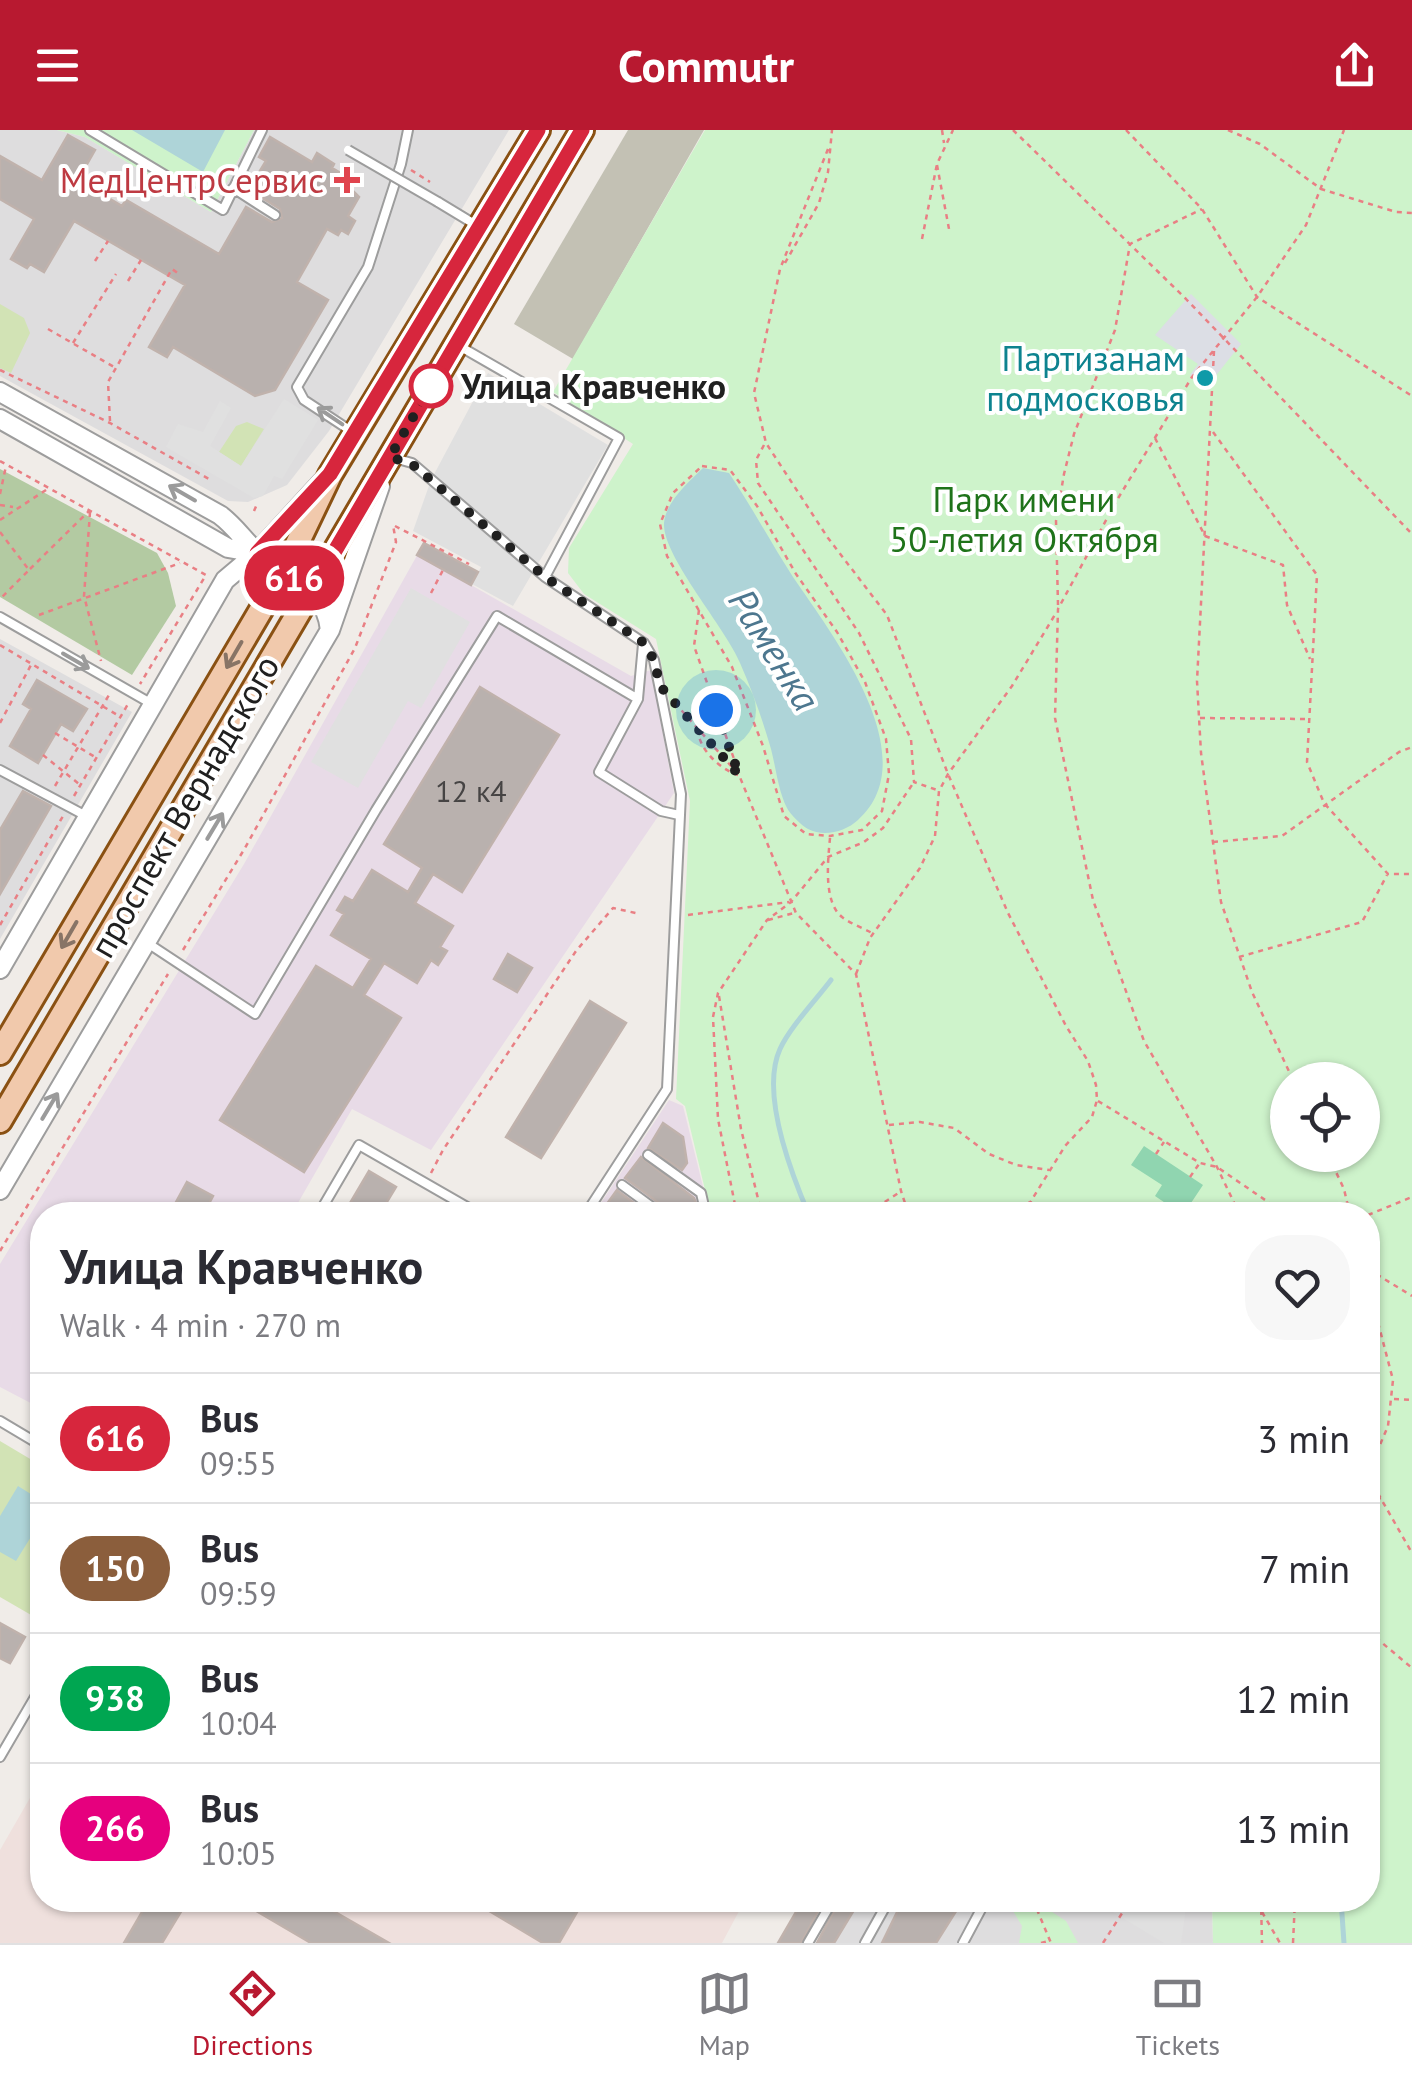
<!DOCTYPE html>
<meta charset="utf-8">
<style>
:root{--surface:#fff;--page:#f7f7f7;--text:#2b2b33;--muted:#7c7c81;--line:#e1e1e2;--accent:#b81930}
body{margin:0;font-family:"PT Sans",sans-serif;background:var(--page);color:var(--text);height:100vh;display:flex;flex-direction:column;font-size:38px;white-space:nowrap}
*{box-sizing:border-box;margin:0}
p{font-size:32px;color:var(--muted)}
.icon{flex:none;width:55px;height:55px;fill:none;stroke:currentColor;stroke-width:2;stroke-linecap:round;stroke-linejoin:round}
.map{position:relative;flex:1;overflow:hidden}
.side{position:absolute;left:30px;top:1072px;width:1350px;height:710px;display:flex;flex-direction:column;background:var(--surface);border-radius:40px;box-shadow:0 2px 8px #0004}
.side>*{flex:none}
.badge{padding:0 20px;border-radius:32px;font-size:35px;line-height:65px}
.fabs{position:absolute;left:1270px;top:932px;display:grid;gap:20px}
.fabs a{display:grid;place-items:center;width:110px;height:110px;border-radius:50%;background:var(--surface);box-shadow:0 2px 8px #0004;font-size:50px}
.you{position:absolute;width:50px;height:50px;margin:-25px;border:8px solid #fff;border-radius:50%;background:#1a73e8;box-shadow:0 0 0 15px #1a73e833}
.map>.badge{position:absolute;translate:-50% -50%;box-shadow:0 0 0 5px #fff}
.round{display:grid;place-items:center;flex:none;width:105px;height:105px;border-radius:40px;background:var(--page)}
.summary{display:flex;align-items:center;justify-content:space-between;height:170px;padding:0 30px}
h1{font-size:48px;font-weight:700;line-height:75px}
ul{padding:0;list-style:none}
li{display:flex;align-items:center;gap:30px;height:130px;padding:0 30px;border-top:2px solid var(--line)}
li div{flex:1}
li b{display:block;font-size:38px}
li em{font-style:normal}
li .badge{min-width:110px;font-weight:700;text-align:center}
header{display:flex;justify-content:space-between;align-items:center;height:130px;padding:0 30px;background:var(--accent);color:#fff;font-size:45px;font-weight:700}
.dock{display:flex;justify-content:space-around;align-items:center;height:140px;border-top:2px solid var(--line);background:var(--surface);font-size:28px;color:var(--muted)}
.dock a{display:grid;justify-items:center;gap:5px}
.dock .on{color:var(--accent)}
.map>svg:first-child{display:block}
.residential{fill:#deddde}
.industrial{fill:#e8dbe7}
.military{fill:#efe0dd}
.construction{fill:#c3c1b4}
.grass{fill:#d2e3b5}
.forest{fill:#b3caa2}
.park{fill:#cef3cb;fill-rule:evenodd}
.pitch{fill:#90d5b0}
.parking{fill:#e0e0e0}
.plaza{fill:#dcdee5}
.water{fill:#aed4d8}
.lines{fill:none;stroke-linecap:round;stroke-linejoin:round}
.stream{stroke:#aed4d8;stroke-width:5}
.building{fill:#b9b1ae;stroke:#c0b2ac;stroke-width:2.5}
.service-casing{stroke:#9d9d9d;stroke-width:12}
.tertiary-casing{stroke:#9d9d9d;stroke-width:22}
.primary-casing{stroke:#8a5113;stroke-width:28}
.path{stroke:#e97f84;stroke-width:2.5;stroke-dasharray:5 5;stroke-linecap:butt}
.service{stroke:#fff;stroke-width:8}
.tertiary{stroke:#fff;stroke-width:18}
.primary{stroke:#f1c9ac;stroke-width:22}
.service-bridge-casing{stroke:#9d9d9d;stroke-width:12;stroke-linecap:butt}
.service-bridge{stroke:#fff;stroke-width:8}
.oneway{stroke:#9b9b9b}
.oneway2{stroke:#887466}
.line-casing{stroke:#fff;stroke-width:22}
.line{stroke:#d7263d;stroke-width:15}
.walk{stroke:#202020;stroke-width:10;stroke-dasharray:0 18}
.health-dot{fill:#e0444e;stroke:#fff;stroke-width:4}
.culture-dot{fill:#0f9aa8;stroke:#fff;stroke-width:4}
.stop-dot{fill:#fff;stroke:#d7263d;stroke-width:5}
.labels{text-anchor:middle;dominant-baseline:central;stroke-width:8;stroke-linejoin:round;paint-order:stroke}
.number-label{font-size:30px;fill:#464444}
.health-label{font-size:35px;fill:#be3a42;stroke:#fff;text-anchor:end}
.culture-label{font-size:35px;fill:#0d838f;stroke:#fff;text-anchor:end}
.stop-label{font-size:35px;font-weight:bold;fill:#202020;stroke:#fff;text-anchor:start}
.park-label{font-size:35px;fill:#1f731a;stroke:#fff}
.street-label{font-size:35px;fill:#202020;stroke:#fff}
.water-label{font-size:38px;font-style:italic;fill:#4d778f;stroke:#fff}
</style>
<header><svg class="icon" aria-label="menu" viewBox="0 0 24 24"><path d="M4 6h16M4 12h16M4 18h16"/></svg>Commutr<svg class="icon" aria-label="share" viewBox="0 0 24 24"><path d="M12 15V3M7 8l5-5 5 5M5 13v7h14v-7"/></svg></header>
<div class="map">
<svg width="1412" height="1813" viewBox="0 0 1412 1813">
<rect width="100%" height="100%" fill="#f0ece8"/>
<path class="residential" d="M0,0H57L85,7L211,82L254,0H509L329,301L287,355L248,372L228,371L0,246Z
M0,509L132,582L0,809Z
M860,1770H1212L1213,1813H834Z"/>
<path class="industrial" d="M424,413L478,442L471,455L631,546L651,540L674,663L431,1020L352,979L291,1085H42V1279L0,1257V1134L244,734Z
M669,970L683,976L710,1085H593Z"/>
<path class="military" d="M42,1647V1770H745L722,1813H0V1720Z"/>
<path class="construction" d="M628,0H704L573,229L514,194Z"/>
<path class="grass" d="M0,174L24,188L30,203L11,243L0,238Z
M247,292L264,299L241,336L219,322L236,296Z
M0,1311L42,1336V1482L38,1489L0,1467Z"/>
<path class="forest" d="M0,339L157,423L168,443L176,476L132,545L0,467Z"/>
<path class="park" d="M57,0H254L211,82L85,7Z
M705,0H1412V1813H1213L1212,1770H1368V1085H711L685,976L676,969L690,671L656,509L584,464L568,443L569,418L633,314L553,262ZM1288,950H1362V1025H1288Z
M1015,1770H1051L1052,1782L1066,1791L1078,1813H1019L1022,1796L1013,1781Z"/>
<path class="pitch" d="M1144,1016L1203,1055L1183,1085L1155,1066L1162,1055L1131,1035Z"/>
<path class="parking" d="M488,243L608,315L513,476L472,454L481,437L413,401L431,350Z
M284,269L318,290L282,349L274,346L263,366L254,368L166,317L178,294L203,302L220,271L231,278L210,316L241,336Z
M411,458L470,492L421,578L408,571L358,658L311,632Z
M1093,1770H1187L1181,1813H1164Z"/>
<path class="plaza" d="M1191,164L1241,214L1206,258L1190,245L1198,234L1155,205Z"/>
<path class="water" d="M132,0H225L203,42Z
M703,338L729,343C752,377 771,413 793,447C831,503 928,627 858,690C845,702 824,707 808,699C801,695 790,684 787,678C778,660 776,638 771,619C763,591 752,560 740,533C726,498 662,426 664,393C666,371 689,352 703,338Z
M18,1356L42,1371V1389L16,1431L0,1422V1386Z"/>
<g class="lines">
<path class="stream" d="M809,1085C791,1043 760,963 780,919C790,897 816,870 831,850
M1341,1770L1344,1813"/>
</g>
<path class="building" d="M68,5L95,20L78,50L122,76L126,70L219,124L246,77L272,92L282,88L280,79L256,64L262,53L255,49L266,31L259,27L270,7L312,32L317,23L334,34L332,38L351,49L347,55L359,67L348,86L355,91L348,104L341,100L338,105L327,99L297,152L328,170L275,260L255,266L173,217L167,227L149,217L185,155L74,91L44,142L30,134L27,138L11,129L34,89L0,69V26L42,50Z
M424,413L478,442L471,455L417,425Z
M37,550L87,579L73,601L61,594L38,633L10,616L31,579L23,574Z
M480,557L559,605L462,762L433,744L415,773L453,796L440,817L447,821L438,835L431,830L417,853L384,833L364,865L401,888L304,1042L220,990L316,836L353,858L371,829L331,805L344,784L337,780L345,767L353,771L372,740L408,762L422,738L384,714Z
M23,661L51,676L0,764V700Z
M508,824L532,838L517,862L494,849Z
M590,871L626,893L541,1028L506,1007Z
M663,993L683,1007L687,1033L682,1040L648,1018Z
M641,1027L694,1068L696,1073L687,1085H670L667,1079L625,1048Z
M369,1041L396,1057L379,1085H343Z
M187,1052L213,1066L203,1085H169Z
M617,1060L618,1061L650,1085H599Z
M0,1493L25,1507L10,1533L0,1528Z
M149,1770H188L162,1813H124Z
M238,1770H314L389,1813H311Z
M471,1770H584L559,1813H543Z
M803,1770H824L801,1813H778Z
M840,1770H860L834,1813H817Z
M903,1770H963L936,1813H882Z"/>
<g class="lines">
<g class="service-casing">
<path id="service" d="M90,0L223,80L262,0
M233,58L275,85
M438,72L476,95
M461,217L619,308L545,447
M351,301L304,270L297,257L368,137L401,34L408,0
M394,328L412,333L545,447L644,513L654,530L681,664L667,959L585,1085
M0,487L152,574
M638,569L599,642L661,681L679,685
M0,640L88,687
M146,812L255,884L376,680L497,486L638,569L643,514
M648,1025L701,1063L706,1085
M622,1055L663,1085
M318,1085L359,1015L481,1085
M0,1291L42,1316
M0,1627L42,1555
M808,1813L833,1770
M865,1813L889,1770
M963,1813L986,1770"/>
</g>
<g class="tertiary-casing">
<path id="tertiary" d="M0,262L220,385C236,397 244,411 258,423C288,450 325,454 330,500
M0,289L228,418L257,423
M0,839L225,450L257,423L322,352
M0,1060L330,500L380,356"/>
</g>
<g class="primary-casing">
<path id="primary" d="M0,923L284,441L330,345L538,0
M0,991L582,0"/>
</g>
<path class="path" d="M942,0L944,13
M1013,0L1186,169L1412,404
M1126,0L1202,79L1257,167L1412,266
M1228,0L1260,14L1321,59L1396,82L1412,83
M828,19L780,139L754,263L766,313L828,408L887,485L948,644L1008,783L1066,896L1088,931L1096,955L1097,970L1092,987L1065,1016L1031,1071L1028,1085
M937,35L949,99
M411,40L430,52
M922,109L937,34L953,0
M95,131L108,111
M785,133L819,73L828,42L832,0
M128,151L141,130
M48,199L114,237
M73,213L116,144
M1214,221L1197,551L1201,623L1221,772L1252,862L1293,950
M0,240L110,293L209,349
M110,291L108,252L172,139L179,144
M1213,302L1317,445L1307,632L1324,673L1388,744H1412
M1155,308L1205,406L1283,435L1287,475L1310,529
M764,315L756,330L758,353L859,503L911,609L914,652L937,660
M0,331L206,445L140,554
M702,336L730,340L757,376L796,444L837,502L865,552L886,609L889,644L882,681L862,700L830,706L806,704L784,686L763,616L732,537L667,426L660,394L673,363Z
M0,364L6,336
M0,375L13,377
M254,381L257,374
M90,382L84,466L101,531
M0,390L49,358
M395,396L469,434
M0,402L29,440L0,469
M30,439L89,381
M431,463L443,440
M1058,475L1056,391L1064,344L1074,304L1115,200L1130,114L1202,79
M699,480L694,516L739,643
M39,485L180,433
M0,515L119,586
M675,573L739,645L796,783L856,844L901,1061L909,1085
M1200,588L1307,589
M0,593L31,535
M698,599C698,618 719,639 738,645
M55,603L95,627
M43,625L79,654
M55,656L109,565
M74,666L128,574
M830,708C828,730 823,772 842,787C851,794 863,798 872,803
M1213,712L1282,706L1399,622L1412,617
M688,785L789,772
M768,790L794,783
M0,795L63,686
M183,820L245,718L355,518L396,412L393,395
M1239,827L1362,792L1387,745
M856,844L870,808L920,738L935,706L939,661L948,644L1012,556L1056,483
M719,866L741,999L762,1085
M1098,971L1200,1033L1217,1037L1287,1085
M889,995L920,992L954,998L989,1024L1016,1035L1049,1040
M1156,1024L1164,1012
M1328,1025L1344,1059L1350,1085
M431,1043L443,1020L576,821L613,778L640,784
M1190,1047L1199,1034
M868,1083L900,1062
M737,1085L718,989L713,887L718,863L767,790L791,772L828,727L864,712L883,698L914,652
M1010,1085L1030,1072
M1240,1085L1217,1037L1144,911L1093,770L1055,588L1058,479L1117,370L1192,247L1257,167L1306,95L1344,0
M1368,1085L1412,1067
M0,1121L168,844
M1368,1139L1412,1166
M1368,1154L1393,1250L1388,1296L1368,1343
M1394,1269L1412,1270
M1368,1346L1412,1423
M1368,1371L1381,1368
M1368,1471V1500
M1368,1501L1412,1538
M1033,1770L1051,1813
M1261,1770L1262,1813
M1262,1782L1280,1813
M1041,1813L1049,1811
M1103,1813L1126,1777
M1293,1813L1295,1770"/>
<use href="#service" class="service"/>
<use href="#tertiary" class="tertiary"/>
<use href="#primary" class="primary"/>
<g class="service-bridge-casing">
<path id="service-bridge" d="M348,20L438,72"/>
</g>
<use href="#service-bridge" class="service-bridge"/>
</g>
<defs><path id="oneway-shaft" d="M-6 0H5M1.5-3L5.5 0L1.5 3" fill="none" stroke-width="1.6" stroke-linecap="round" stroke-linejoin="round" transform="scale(2.5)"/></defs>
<g class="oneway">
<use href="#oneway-shaft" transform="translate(330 286) rotate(-146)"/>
<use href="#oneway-shaft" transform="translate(182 363) rotate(-150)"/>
<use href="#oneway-shaft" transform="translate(76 531) rotate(30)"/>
<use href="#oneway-shaft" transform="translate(215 696) rotate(-59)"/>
<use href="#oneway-shaft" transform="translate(50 976) rotate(-59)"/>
</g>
<g class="oneway2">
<use href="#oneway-shaft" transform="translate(234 525) rotate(120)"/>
<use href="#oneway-shaft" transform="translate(69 805) rotate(120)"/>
</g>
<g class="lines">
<g class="line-casing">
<path id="line" d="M538,0L330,344L257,423L312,460L582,0"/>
</g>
<use href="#line" class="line"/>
<path class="walk" d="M431,256L390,327L412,334L545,447L644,513L654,530L660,556L739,645L716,580"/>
</g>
<path class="health-dot" d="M342 35h10v10h10v10h-10v10h-10v-10h-10v-10h10z"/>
<circle class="culture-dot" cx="1205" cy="248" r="10"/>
<circle class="stop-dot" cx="431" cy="256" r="20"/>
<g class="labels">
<g class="number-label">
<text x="471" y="660">12 к4</text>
</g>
<g class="health-label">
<text x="324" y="50">МедЦентрСервис</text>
</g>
<g class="culture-label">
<text x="1185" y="228">Партизанам<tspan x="1185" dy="40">подмосковья</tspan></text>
</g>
<g class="stop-label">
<text x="461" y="256">Улица Кравченко</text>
</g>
<g class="park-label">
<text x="1024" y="369">Парк имени<tspan x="1024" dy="40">50-летия Октября</tspan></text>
</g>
<g class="street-label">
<text transform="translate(184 676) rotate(-60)">проспект Вернадского</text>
</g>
<g class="water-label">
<text transform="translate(775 519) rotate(58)">Раменка</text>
</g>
</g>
</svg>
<div class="fabs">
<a><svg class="icon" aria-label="locate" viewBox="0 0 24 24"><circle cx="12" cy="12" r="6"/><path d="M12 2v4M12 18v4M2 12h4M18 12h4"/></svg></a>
</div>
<div class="you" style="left:716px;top:580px"></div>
<b class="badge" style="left:294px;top:448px;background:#d7263d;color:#fff">616</b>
<section class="side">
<div class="summary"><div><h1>Улица Кравченко</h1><p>Walk · 4 min · 270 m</p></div><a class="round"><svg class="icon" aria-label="heart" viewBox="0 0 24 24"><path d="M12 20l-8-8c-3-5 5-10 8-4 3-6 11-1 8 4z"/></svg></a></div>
<ul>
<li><span class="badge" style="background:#d7263d;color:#fff">616</span><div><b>Bus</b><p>09:55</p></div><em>3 min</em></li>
<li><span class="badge" style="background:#8b5e3c;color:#fff">150</span><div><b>Bus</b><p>09:59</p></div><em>7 min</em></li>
<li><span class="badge" style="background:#00a651;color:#fff">938</span><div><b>Bus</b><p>10:04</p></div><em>12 min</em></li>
<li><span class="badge" style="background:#e6007e;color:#fff">266</span><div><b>Bus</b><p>10:05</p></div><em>13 min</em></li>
</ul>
</section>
</div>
<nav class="dock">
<a class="on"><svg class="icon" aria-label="directions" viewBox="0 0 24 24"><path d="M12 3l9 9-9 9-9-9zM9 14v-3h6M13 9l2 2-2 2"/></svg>Directions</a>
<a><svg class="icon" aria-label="map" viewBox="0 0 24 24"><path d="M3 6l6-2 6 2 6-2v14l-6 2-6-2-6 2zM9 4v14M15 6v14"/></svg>Map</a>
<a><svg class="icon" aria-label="tickets" viewBox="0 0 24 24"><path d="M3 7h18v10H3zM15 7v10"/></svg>Tickets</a>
</nav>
